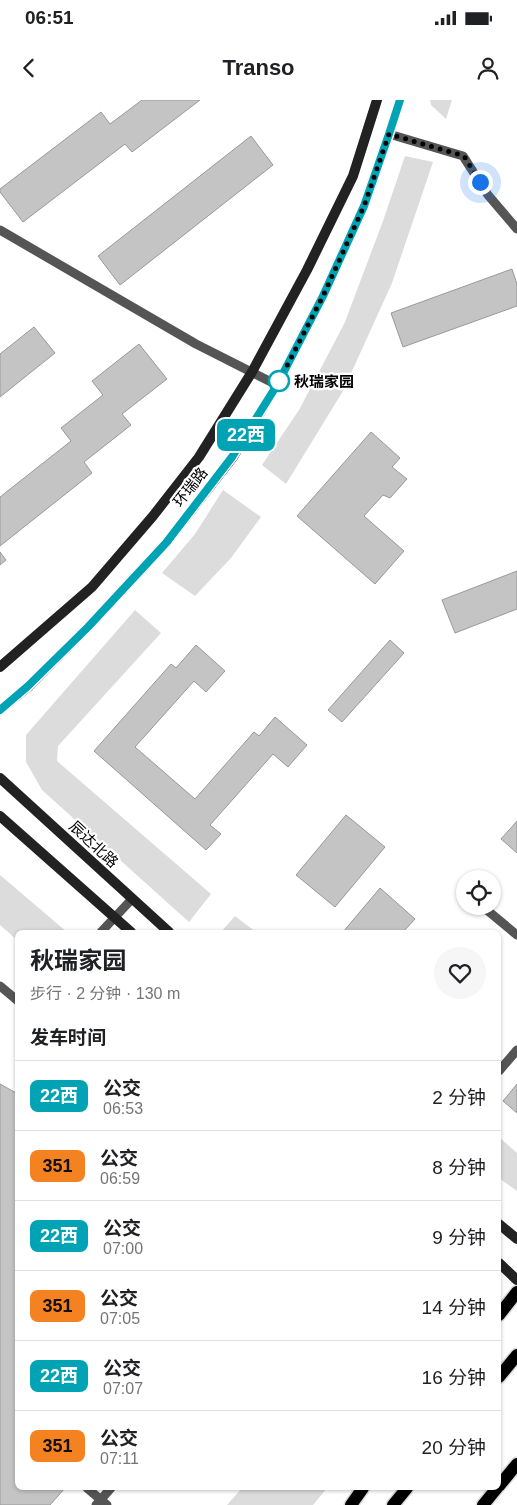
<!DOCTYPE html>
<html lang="zh">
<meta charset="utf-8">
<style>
:root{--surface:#fff;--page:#f6f6f6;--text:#202124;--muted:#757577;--line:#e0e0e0}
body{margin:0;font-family:Arial,"Noto Sans SC",sans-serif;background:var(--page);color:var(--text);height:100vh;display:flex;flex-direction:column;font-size:19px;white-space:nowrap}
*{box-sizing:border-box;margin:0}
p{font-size:16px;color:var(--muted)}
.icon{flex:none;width:28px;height:28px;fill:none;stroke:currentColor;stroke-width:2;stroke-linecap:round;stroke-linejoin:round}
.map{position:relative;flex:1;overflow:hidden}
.details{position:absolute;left:15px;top:830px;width:486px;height:560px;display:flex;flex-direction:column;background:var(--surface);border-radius:8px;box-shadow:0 1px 4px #0004}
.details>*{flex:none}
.badge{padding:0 10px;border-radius:8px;font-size:18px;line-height:32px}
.tools{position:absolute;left:456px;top:770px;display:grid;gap:10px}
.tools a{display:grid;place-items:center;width:45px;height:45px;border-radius:50%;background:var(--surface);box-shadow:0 1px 4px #0004;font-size:25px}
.you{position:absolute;width:25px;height:25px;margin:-12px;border:4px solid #fff;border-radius:50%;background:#1a73e8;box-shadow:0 0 0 8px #1a73e833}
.map>.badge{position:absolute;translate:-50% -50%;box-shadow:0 0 0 2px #fff}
h2{padding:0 15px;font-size:19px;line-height:45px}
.round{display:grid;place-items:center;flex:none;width:52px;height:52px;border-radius:26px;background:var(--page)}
.summary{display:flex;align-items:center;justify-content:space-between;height:85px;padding:0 15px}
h1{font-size:24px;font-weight:700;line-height:38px}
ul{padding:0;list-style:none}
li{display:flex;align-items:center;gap:15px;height:70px;padding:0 15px;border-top:1px solid var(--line)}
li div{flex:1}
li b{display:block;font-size:19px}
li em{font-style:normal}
li .badge{min-width:55px;font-weight:700;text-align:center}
.status{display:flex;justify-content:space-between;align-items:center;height:35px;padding:0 25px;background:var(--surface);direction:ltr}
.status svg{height:14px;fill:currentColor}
header{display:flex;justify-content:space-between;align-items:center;height:65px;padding:0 15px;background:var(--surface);font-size:22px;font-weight:700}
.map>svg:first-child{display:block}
.green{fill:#dcdcdc}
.building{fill:#c4c4c4;stroke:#999}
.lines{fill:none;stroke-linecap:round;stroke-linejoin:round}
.primary-casing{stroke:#dbdbdb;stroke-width:15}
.lane{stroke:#555;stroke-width:9}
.secondary{stroke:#222;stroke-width:10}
.primary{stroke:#000;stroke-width:12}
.line-casing{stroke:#fff;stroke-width:11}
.line{stroke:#00a3b4;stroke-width:8}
.walk{stroke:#000;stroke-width:5;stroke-dasharray:0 9}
.stop-dot{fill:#fff;stroke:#00a3b4;stroke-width:2.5}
.labels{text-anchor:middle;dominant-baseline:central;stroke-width:4.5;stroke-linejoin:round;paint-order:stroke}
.stop-label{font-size:15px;font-weight:bold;fill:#000;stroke:#fff;text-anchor:start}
.street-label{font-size:15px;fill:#000;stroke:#fff}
</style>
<div class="status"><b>06:51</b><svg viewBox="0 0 49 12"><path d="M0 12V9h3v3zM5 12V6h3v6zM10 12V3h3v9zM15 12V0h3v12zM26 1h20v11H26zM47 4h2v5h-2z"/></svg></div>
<header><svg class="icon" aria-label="back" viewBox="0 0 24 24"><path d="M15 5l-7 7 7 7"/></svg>Transo<svg class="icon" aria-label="person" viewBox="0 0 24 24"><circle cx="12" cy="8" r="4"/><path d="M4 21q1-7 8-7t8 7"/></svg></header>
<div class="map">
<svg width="517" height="1405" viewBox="0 0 517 1405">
<rect width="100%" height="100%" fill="#fff"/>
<path class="green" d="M430,0H452L446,19L431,5Z
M405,56L433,62L392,183L343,291L286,384L262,365L299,310L345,222L383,121Z
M223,390L261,417L231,458L195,496L162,473L195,434Z
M135,510L161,533L58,646L57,661L211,794L189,822L42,690L26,662V635Z
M0,775L67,832H18L17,840L0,825Z
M235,816L256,832H221Z
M499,1037L517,1053V1091L499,1078Z
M242,1388H327L313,1405H227Z"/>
<path class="building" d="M142,0H200L132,52L125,44L23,122L0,92V89L101,12L110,24Z
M251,36L273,65L120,185L98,156Z
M512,169L517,184V206L403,247L391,213Z
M34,227L55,253L0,297V254Z
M139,244L167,279L122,314L131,325L84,362L92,373L0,446V397L71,341L61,328L103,295L92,281Z
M371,332L400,358L392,367L407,379L390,398L383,395L364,416L404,451L375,484L297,416Z
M0,452L6,460L0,465Z
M517,471V509L455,533L442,500Z
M390,540L404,553L342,622L328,610Z
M196,545L225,571L206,592L194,581L135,647L195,699L254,632L259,636L275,617L307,645L288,667L273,654L210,725L221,734L206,750L94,651L171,564L176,568Z
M346,715L385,747L335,807L296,775Z
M517,721V753L501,739Z
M380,788L415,819L403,832H343Z
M0,984L18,994V1388H65L50,1405H0Z
M517,984V1013L503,1001Z"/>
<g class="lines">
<g class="primary-casing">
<path id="primary" d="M499,1215L517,1192
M499,1277L517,1255
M499,1386L517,1364
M351,1405L363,1388
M393,1405L407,1388
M483,1405L497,1388"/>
</g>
<path class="lane" d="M389,34L463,56L488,95L517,129
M0,130L196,244L277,285
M482,806L517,835
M101,832L132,799
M0,886L18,901
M499,971L517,950
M87,1388L107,1405
M96,1405L111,1388"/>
<path class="secondary" d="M0,567L92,487L153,416L199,357L252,272L307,170L353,76L377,0
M0,610L28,587L88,527L166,443L233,357L277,285L323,196L364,106L389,34L400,0
M0,678L169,832
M0,716L131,832
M499,1124L517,1139
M499,1163L517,1180"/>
<use href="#primary" class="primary"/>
</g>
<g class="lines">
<g class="line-casing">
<path id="line" d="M0,610L28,586L88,527L166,443L232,357L277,285L323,196L364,106L389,34L400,0"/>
</g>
<use href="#line" class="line"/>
<path class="walk" d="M279,281L277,285L323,196L364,106L389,34L464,56L480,82"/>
</g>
<circle class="stop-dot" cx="279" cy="281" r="10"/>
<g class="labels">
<g class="stop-label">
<text x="294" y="281">秋瑞家园</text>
</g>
<g class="street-label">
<text transform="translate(190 387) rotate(-52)">环瑞路</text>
<text transform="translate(94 744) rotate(43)">辰达北路</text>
</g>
</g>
</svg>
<div class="tools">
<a><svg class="icon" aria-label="locate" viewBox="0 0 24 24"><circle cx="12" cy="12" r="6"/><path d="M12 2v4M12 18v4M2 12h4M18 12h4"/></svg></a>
</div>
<div class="you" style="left:480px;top:82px"></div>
<b class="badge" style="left:246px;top:335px;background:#00a3b4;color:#fff">22西</b>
<section class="details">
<div class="summary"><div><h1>秋瑞家园</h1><p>步行 · 2 分钟 · 130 m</p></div><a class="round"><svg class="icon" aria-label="heart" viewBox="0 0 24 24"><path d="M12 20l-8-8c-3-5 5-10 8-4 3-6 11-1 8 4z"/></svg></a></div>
<h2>发车时间</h2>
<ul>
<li><span class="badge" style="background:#00a3b4;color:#fff">22西</span><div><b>公交</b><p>06:53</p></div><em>2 分钟</em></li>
<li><span class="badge" style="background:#f58220;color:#111">351</span><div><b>公交</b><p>06:59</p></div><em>8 分钟</em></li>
<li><span class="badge" style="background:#00a3b4;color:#fff">22西</span><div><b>公交</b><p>07:00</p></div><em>9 分钟</em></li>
<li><span class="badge" style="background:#f58220;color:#111">351</span><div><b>公交</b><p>07:05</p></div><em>14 分钟</em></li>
<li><span class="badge" style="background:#00a3b4;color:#fff">22西</span><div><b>公交</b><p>07:07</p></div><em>16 分钟</em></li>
<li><span class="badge" style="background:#f58220;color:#111">351</span><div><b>公交</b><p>07:11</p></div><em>20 分钟</em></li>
</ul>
</section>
</div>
